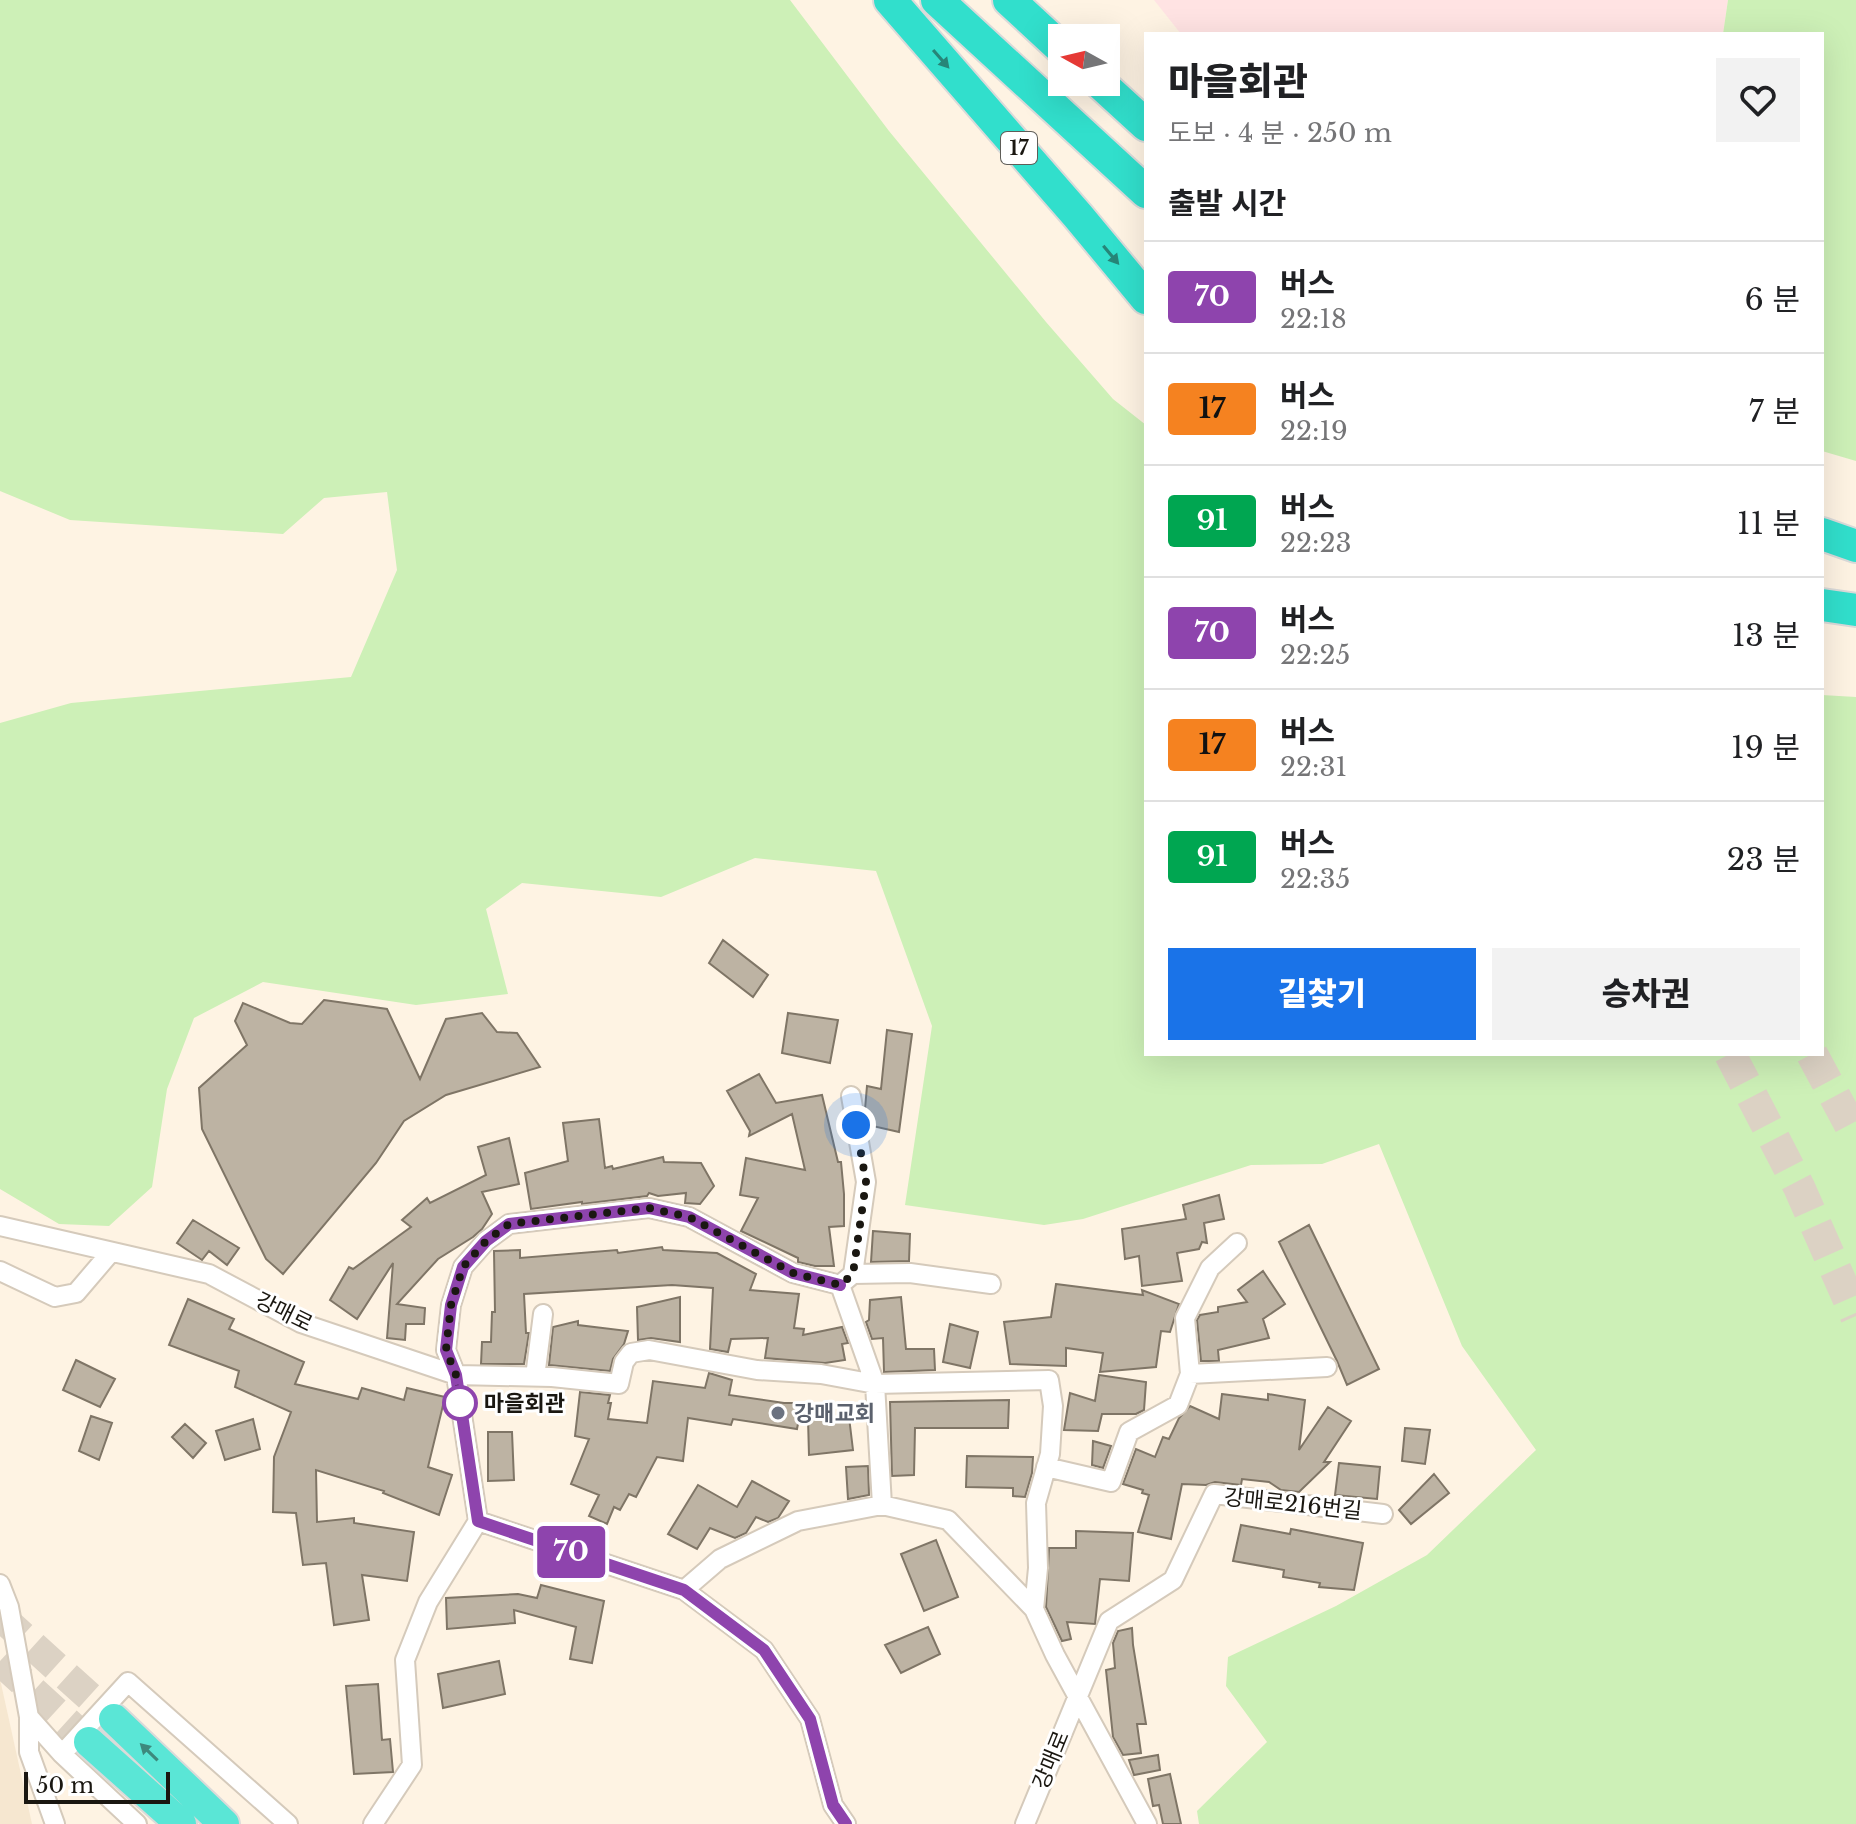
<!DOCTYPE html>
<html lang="ko">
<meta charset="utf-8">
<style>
:root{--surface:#fff;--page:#f2f2f2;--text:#202124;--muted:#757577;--line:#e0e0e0;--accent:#1a73e8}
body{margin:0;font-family:"Libre Baskerville","Noto Sans KR",serif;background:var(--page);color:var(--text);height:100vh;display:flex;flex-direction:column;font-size:30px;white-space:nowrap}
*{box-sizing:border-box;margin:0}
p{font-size:26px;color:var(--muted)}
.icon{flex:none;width:44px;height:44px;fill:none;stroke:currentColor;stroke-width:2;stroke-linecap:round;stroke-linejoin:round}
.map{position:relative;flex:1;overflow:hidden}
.details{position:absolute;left:1144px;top:32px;width:680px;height:1024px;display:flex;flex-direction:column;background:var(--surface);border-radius:0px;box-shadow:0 8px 32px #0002}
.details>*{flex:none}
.badge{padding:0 16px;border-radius:6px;font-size:28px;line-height:52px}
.needle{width:52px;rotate:278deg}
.controls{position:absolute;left:1048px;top:24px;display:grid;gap:16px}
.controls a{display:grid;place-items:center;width:72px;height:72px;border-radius:0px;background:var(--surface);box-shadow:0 8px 32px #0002;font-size:40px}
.scale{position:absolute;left:24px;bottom:20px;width:146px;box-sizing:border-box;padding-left:8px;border:4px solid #1a1711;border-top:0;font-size:22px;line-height:28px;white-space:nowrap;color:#1a1711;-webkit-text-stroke:6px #fff;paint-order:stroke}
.you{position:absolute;width:40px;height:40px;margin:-20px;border:6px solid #fff;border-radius:50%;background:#1a73e8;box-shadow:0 0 0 12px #1a73e833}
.map>.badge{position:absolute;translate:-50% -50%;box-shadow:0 0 0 4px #fff}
h2{padding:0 24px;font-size:30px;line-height:72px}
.round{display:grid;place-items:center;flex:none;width:84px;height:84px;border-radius:0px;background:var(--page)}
.head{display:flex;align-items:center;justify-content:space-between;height:136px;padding:0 24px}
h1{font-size:38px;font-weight:800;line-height:60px}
.action{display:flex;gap:16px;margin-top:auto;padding:16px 24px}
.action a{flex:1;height:92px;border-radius:0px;background:var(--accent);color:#fff;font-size:32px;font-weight:800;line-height:92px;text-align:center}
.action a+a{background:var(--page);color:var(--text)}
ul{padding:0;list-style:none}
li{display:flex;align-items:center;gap:24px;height:112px;padding:0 24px;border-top:2px solid var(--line)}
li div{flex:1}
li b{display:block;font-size:30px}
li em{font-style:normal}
li .badge{min-width:88px;font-weight:700;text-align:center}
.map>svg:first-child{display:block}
.industrial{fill:#ffe3e3}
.built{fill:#f6e7d0}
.green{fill:#cdf0b7}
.building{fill:#bdb3a3;stroke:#7f7566;stroke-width:2}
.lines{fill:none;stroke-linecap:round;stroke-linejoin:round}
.trunk-tunnel{stroke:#dcd2c4;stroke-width:30;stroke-dasharray:30 15;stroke-linecap:butt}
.motorway-tunnel{stroke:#dcd2c4;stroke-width:32;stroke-dasharray:32 16;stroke-linecap:butt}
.minor-casing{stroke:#d5cabb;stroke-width:22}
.trunk-casing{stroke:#dadad9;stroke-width:34}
.motorway-casing{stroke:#dadad9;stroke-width:36}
.minor{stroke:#fff;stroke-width:18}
.trunk{stroke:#5ae6d6;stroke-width:30}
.motorway{stroke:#31dfcc;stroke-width:32}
.oneway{fill:#278578}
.oneway2{fill:#3d897d}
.line-casing{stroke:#fff;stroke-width:18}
.line{stroke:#8e44ad;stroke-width:12}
.walk{stroke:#1a1711;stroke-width:8;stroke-dasharray:0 14.4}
.stop-dot{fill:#fff;stroke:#8e44ad;stroke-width:4}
.worship-dot{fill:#6b7280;stroke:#fff;stroke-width:3}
.labels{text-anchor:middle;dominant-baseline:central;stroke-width:6;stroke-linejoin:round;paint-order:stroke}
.shield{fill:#fff;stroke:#5f5d58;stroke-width:2}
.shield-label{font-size:20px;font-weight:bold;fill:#1a1711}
.street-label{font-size:22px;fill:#1a1711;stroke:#fff}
.stop-label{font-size:22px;font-weight:bold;fill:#1a1711;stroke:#fff;text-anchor:start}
.worship-label{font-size:22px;font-weight:bold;fill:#5b616d;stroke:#fff;text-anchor:start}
</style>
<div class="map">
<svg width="1856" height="1824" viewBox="0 0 1856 1824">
<rect width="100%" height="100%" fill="#fef3e3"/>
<path class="industrial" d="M1154,0H1728L1723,34H1181Z"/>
<path class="built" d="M0,1679L32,1824H0Z"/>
<path class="green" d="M0,0H790L889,131L1046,322L1113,399L1146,425V1054H1822V695L1856,697V1824H1199L1197,1811L1267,1742L1226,1686L1228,1657L1336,1606L1427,1555L1536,1450L1462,1346L1379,1144L1322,1164L1251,1165L1083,1219L1044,1225L905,1205L932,1026L876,871L755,858L661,897L522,883L486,909L508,994L416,1005L263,982L194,1018L167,1089L152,1187L109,1226L59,1224L0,1189V723L71,703L351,677L397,570L387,492L324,498L283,534L70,520L0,491Z
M1728,0H1856V461L1822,451V34H1723Z"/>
<path class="building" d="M723,940L768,975L753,997L709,963Z
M324,1000L387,1009L420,1079L446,1019L482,1013L497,1032L517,1033L540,1067L446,1095L404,1121L376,1163L283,1274L266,1259L202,1129L199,1088L247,1045L235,1021L243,1003L290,1023L302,1024Z
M788,1013L838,1020L830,1063L782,1053Z
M887,1030L912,1034L899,1132L868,1125L865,1109L867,1086L881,1089Z
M759,1074L776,1103L822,1095L838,1162H841L844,1194V1226L829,1227L834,1266H815L798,1262V1258L741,1231L758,1198L740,1195L746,1158L805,1170L792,1114L749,1136L750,1131L727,1091Z
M599,1119L605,1168L612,1166L613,1169L663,1157L664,1162L701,1163L714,1186L700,1204L685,1203L686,1193L658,1196L649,1193L647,1196L582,1204V1202L531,1209L525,1173L568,1161L563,1123Z
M509,1138L519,1184L482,1192L492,1214L482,1229L473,1237L438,1259L397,1304L425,1308L424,1324H406L405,1340L387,1338L393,1263L357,1319L330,1300L349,1267L353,1269L411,1227L402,1220L427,1198L430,1203L486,1175L478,1147Z
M1219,1195L1224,1219L1204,1223L1207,1243L1202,1242L1199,1249L1177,1253L1182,1281L1142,1286L1139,1256L1125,1259L1122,1229L1186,1219L1183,1205Z
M193,1220L239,1248L227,1265L209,1251L202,1260L177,1243Z
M1309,1225L1379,1369L1347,1385L1337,1361L1279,1242Z
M873,1231L910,1234L909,1261L871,1262Z
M662,1247L663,1250L717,1253L756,1274L750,1290L799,1294L794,1328L804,1329L803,1335L842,1327L848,1343L842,1344L845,1360L825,1363L765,1358L768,1338L731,1339L728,1352L710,1349L713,1288L672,1285L524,1294L526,1333H529L524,1364H481L482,1342H491L492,1312H495L494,1251L520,1250V1258L617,1250L618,1253Z
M1263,1271L1285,1304L1263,1319L1269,1338L1218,1350L1219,1361H1201L1197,1320L1200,1315L1218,1312V1307L1247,1302L1238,1290Z
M1056,1284L1143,1295L1142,1290L1179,1304L1170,1332L1161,1331L1156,1367L1100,1372L1103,1353L1066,1348V1366L1010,1364L1004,1322L1051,1317Z
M680,1297V1342L651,1338L638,1340L637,1307Z
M901,1297L906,1349H934L935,1370L884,1372L883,1338L872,1339L866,1322L869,1320L870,1300Z
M188,1299L234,1319L229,1329L304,1362L295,1384L358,1399L362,1388L404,1400L407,1388L445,1397L428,1467L452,1475L439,1515L383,1493L384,1491L316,1470L317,1522L354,1518V1523L414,1532L407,1581L362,1575L369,1620L334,1625L326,1563L303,1565L296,1513L273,1512L274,1457L291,1412L235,1387L239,1371L169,1345Z
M578,1321V1325L628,1331L624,1344L613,1359L610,1371L549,1365L553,1327Z
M950,1324L978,1332L970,1368L943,1362Z
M76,1360L115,1379L100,1407L63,1390Z
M709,1373L732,1380L729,1395L784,1403H802L797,1429L733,1419L731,1425L688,1418L683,1461L657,1457L636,1497L629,1494L620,1510L614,1507L607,1524L589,1516L599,1495L571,1484L589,1439L575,1436L580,1392L610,1395L608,1403H611L608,1419L647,1423L653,1381L705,1388Z
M1099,1375L1146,1382L1144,1410L1136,1414H1102L1098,1431L1064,1430L1070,1393L1095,1401Z
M1222,1394L1268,1400V1394L1305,1400L1299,1450L1328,1407L1351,1421L1324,1462H1330L1299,1492L1281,1490L1269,1482L1242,1479L1241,1485L1215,1482L1206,1485L1182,1484L1171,1539L1138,1532L1149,1495L1142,1493L1143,1490L1123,1484L1136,1449L1155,1457L1163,1437L1169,1439L1179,1418L1190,1406L1219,1419Z
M1009,1400L1008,1428H915L914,1475L892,1476L890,1402Z
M91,1416L112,1423L99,1460L79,1451Z
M849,1417L853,1450L809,1455L808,1419Z
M253,1419L260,1449L225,1460L216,1431Z
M185,1424L206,1443L193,1458L172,1437Z
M1405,1428L1430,1430L1425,1464L1402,1461Z
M488,1432H512L514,1480L488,1481Z
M1093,1441L1111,1446L1103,1468L1092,1465Z
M967,1456L1033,1457L1032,1473L1025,1497L1013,1496V1488L966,1487Z
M1339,1463L1380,1467L1377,1499L1335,1495Z
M868,1466L869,1495L848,1499L846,1467Z
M1434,1474L1449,1493L1411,1524L1399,1510Z
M752,1481L789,1501L778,1518L768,1522L756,1517L746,1533L735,1538L710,1528L697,1549L668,1534L698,1485L737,1507Z
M1241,1525L1290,1534L1291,1529L1363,1543L1354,1590L1319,1587L1320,1583L1283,1577L1284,1570L1233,1561Z
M1076,1531L1133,1533L1129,1581L1100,1579L1095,1624L1067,1622L1071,1639L1062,1641L1046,1607L1049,1548H1076Z
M936,1540L958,1597L924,1611L901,1554Z
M541,1585L604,1601L592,1663L570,1659L576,1627L514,1610L515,1623L447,1629L446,1598L518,1594L537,1598Z
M928,1627L940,1654L901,1673L885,1645Z
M1132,1628L1133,1645L1146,1724H1137L1141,1753L1123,1755L1113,1737L1106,1670L1115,1668L1113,1643L1118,1631Z
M499,1661L505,1694L443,1708L438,1674Z
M378,1684L382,1740L390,1739L393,1772L354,1774L346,1686Z
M1158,1755L1160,1770L1134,1775L1129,1760Z
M1170,1774L1181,1824H1163L1159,1805L1153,1806L1148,1779Z"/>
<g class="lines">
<path class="trunk-tunnel" d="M0,1616L114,1719
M0,1661L89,1742"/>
<path class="motorway-tunnel" d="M1730,1054L1799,1187L1856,1316
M1812,1054L1856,1136"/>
<g class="minor-casing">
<path id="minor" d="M851,1096L866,1182L853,1274L840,1285L875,1384L882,1505
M0,1226L209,1274L301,1323L456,1375L478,1521L684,1590L764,1650L810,1719L833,1805L846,1824
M0,1271L55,1297L76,1293L111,1252
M853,1274L910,1273L991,1284
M840,1285L793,1273L689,1217L649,1208L509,1224L486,1241L463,1267L451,1305L446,1350L456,1375L552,1377L619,1384L624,1362L631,1353L649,1350L757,1370L821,1374L875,1384L1049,1380L1053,1406L1050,1454L1036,1503L1038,1568L1034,1609
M1190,1374L1185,1318L1210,1268L1237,1243
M535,1377L543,1314
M1046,1467L1111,1482L1129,1432L1178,1405L1190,1374L1327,1367
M0,1584L9,1607L29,1717V1752L55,1824
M684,1590L720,1559L798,1521L882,1505L948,1520L1034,1609L1055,1655L1147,1824
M29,1717L62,1754
M137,1824L62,1754L128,1682L288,1824
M373,1824L412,1765L405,1660L428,1602L478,1521
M1025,1824L1109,1621L1173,1580L1214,1494L1383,1514"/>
</g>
<g class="trunk-casing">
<path id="trunk" d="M114,1719L224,1824
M89,1742L181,1824"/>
</g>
<g class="motorway-casing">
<path id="motorway" d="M890,0L1078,216L1146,298
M937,0L1146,192
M1009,0L1062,49
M1099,82L1146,125
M1822,534L1856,546
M1822,605L1856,610"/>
</g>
<use href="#minor" class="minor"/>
<use href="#trunk" class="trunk"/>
<use href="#motorway" class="motorway"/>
</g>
<defs><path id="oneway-solid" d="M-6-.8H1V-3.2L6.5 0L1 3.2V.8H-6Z" transform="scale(2)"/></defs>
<g class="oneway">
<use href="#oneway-solid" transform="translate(941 59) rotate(49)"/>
<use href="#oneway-solid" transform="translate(1111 255) rotate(50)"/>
</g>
<use class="oneway2" href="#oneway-solid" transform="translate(149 1752) rotate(-136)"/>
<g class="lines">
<g class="line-casing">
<path id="line" d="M840,1285L793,1273L689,1217L649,1208L509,1224L486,1241L463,1267L451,1305L446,1350L456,1375L478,1521L684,1590L764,1650L810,1719L833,1805L846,1824"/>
</g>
<use href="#line" class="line"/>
<path class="walk" d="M460,1403L456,1375L446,1350L451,1305L463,1267L486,1241L509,1224L649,1208L689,1217L793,1273L840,1285L853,1274L866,1182L856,1125"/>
</g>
<circle class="stop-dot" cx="460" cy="1403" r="16"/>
<circle class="worship-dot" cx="778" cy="1413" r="8"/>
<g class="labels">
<rect class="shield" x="1001" y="132" width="36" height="32" rx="6"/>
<g class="shield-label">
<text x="1019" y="148">17</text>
</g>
<g class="street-label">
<text transform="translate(284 1312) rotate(26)">강매로</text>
<text transform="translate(1293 1504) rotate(6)">강매로216번길</text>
<text transform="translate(1051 1760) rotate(-68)">강매로</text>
</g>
<g class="stop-label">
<text x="484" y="1403">마을회관</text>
</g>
<g class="worship-label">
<text x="794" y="1413">강매교회</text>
</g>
</g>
</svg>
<div class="controls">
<a><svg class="needle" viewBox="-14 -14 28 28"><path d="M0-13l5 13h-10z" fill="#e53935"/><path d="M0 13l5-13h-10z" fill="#757577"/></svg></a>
</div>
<div class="scale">50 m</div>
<div class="you" style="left:856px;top:1125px"></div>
<b class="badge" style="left:571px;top:1552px;background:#8e44ad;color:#fff">70</b>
<section class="details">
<div class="head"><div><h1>마을회관</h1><p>도보 · 4 분 · 250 m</p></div><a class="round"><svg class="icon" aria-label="heart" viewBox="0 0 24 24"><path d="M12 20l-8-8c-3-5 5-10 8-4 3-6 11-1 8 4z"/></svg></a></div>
<h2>출발 시간</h2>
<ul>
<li><span class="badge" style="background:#8e44ad;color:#fff">70</span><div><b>버스</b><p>22:18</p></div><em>6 분</em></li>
<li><span class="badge" style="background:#f58220;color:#111">17</span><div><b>버스</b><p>22:19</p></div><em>7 분</em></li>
<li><span class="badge" style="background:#00a651;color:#fff">91</span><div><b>버스</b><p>22:23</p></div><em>11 분</em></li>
<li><span class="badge" style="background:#8e44ad;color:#fff">70</span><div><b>버스</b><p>22:25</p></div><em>13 분</em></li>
<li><span class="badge" style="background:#f58220;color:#111">17</span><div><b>버스</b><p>22:31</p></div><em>19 분</em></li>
<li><span class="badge" style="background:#00a651;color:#fff">91</span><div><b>버스</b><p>22:35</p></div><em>23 분</em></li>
</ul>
<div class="action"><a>길찾기</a><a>승차권</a></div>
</section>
</div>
